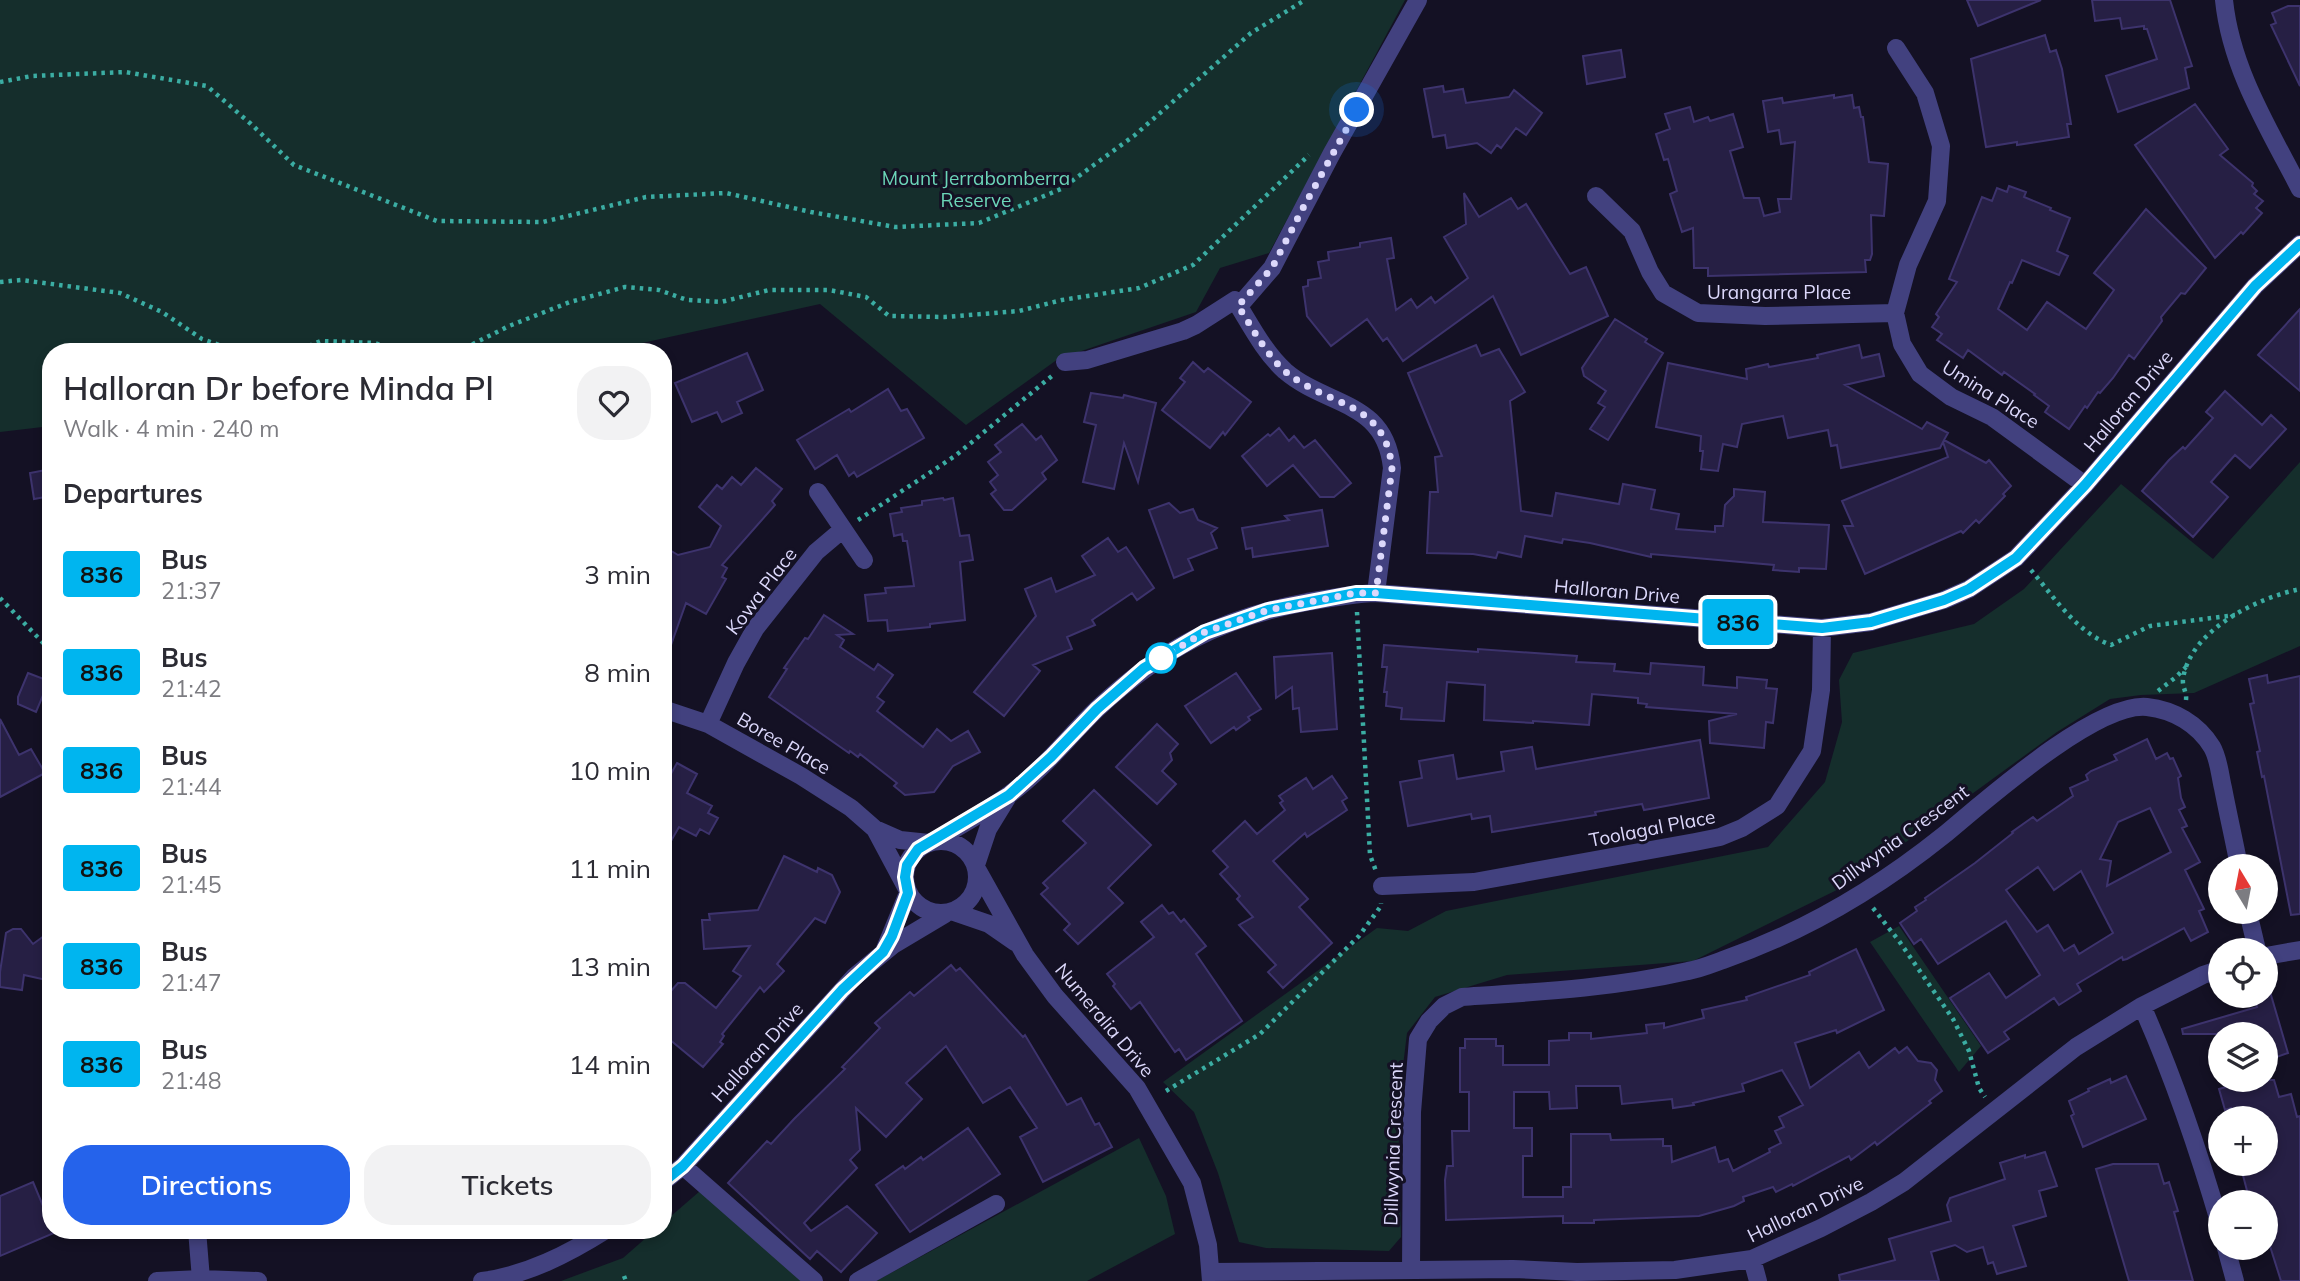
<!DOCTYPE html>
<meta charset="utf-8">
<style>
:root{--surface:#fff;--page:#f2f2f3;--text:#2b2b33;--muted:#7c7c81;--accent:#2563eb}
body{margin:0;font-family:Mulish,sans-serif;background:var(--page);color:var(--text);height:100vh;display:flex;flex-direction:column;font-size:26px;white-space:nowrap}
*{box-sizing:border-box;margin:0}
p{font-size:23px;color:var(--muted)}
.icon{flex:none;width:38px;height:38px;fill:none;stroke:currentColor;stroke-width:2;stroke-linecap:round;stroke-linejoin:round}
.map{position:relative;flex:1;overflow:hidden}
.panel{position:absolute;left:42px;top:343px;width:630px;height:896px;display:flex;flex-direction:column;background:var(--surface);border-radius:28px;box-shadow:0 4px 10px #0003}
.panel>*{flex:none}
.badge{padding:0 14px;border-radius:5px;font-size:24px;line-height:46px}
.needle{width:46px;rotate:350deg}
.buttons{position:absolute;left:2208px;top:854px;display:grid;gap:14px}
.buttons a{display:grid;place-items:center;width:70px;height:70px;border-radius:50%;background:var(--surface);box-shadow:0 4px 10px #0003;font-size:35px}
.you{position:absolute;width:35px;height:35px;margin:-18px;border:5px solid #fff;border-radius:50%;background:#1a73e8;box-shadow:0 0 0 10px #1a73e833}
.map>.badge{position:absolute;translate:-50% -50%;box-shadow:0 0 0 4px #fff}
h2{padding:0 21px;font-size:26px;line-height:63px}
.round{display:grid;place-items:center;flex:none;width:74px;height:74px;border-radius:28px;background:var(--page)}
.head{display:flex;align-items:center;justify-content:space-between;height:119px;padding:0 21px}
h1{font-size:33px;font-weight:600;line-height:52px}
.button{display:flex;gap:14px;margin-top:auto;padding:14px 21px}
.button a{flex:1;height:80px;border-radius:28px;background:var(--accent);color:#fff;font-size:28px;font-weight:600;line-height:80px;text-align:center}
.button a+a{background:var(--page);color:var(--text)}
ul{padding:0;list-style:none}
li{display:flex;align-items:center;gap:21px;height:98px;padding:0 21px}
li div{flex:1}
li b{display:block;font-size:26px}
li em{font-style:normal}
li .badge{min-width:77px;font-weight:700;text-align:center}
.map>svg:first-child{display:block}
.green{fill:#152e2c}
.building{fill:#261f44;stroke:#3d336d;stroke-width:2;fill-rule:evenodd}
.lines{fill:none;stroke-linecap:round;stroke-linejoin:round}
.path{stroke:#3bada3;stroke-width:4.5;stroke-dasharray:3.5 5;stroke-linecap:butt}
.minor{stroke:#42417f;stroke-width:18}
.line-casing{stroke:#fff;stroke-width:16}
.line{stroke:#00b5ef;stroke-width:10}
.walk{stroke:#dcd8fb;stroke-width:7;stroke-dasharray:0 12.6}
.stop-dot{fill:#fff;stroke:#00b5ef;stroke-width:3.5}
.labels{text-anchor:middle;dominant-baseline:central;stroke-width:6;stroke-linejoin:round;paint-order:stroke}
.park-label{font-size:19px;fill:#6bd5b8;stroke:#141124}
.street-label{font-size:19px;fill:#dcd8fb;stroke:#141124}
</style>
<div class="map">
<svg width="2300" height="1281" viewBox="0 0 2300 1281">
<rect width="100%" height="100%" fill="#141124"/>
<path class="green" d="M0,0H1405L1269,253L1220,268L1196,312L1058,359L966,425L820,304L601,352H51V426L0,432Z
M2300,462V646L2194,693L2141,695L2110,699L2057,732L1847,885L1693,961L1507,975L1435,997L1407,1033L1398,1107L1401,1237L1389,1251L1266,1248L1239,1242L1218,1173L1194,1112L1163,1082L1377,928L1408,931L1446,911L1768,847L1825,782L1842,722L1839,680L1853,653L1974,624L2024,589L2121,484L2213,559Z
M1899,926L1981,1046L1959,1072L1870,942Z
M1139,1138L1166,1196L1175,1234L1087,1281H876Z
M700,1191L805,1281H561L623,1258L655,1230H663V1223Z"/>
<path class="building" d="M1967,0H2041L1978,26Z
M2092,0H2170L2192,66L2185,68L2189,88L2118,112L2106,76L2157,59L2147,29H2144V26L2122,29L2120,18L2095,21Z
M2288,6H2300V86L2271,25L2276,23L2272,13Z
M2045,35L2050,52L2056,50L2062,69L2071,124H2067L2069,137L2017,145V142L1986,147L1971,59Z
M1621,50L1625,77L1587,84L1583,56Z
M1443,86L1444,92L1463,89L1466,103L1509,97L1514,90L1542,113L1526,135L1516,128L1501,148L1497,145L1491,153L1477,143L1447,148L1445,135L1433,137L1424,89Z
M1834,95V98L1852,95L1854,108L1859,107L1861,117H1863L1869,162L1888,164L1884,216L1871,215L1872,254L1870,260H1865L1866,272L1708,276V268H1694L1693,228L1682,232L1670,194L1677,191L1668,159L1664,160L1656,134L1670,129L1665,114L1690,107L1694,122L1708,117L1710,121L1733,114L1743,147L1730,151L1744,198H1759L1764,216L1780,212L1778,199H1791L1795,142L1781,144L1779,130L1768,132L1763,101L1782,98L1783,103Z
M2195,104L2228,149L2220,155L2253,183L2252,186L2257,191L2254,194L2263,201L2256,208L2262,213L2243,234L2241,232L2215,258L2135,145Z
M2009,186L2026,192L2024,197L2051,208L2050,210L2070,218L2057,251L2068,256L2059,275L2022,260L2012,283L2010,282L1998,309L2027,330L2047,302L2086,329L2114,290L2094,273L2146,209L2206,268L2185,294L2181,293L2161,317L2162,321L2134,359L2129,355L2113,378L2100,393L2098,392L2087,408L2085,406L2069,429L2045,412L2049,406L2034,395L2035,394L2004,372L2002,375L1968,350L1963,358L1937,340L1942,334L1932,327L1939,317L1936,314L1957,282L1949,279L1982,197L1992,201L1997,188L2007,192Z
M1464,193L1479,217L1511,198L1518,209L1526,204L1570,274L1586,267L1608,316L1521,355L1493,296L1403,361L1387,338L1383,341L1367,319L1331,346L1307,316L1303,287L1308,286V280L1321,278L1318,262L1329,260L1328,252L1360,247V243L1391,238L1394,258L1387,259L1396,310L1411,299L1417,308L1431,297L1435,303L1468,278L1444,237L1466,224Z
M2300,309V391L2258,355Z
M1615,319L1647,339L1645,342L1663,353L1608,440L1590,429L1605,407L1598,403L1606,391L1584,376L1582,368Z
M1476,345L1481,356L1499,349L1525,392L1510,401L1521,511L1552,516L1556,493L1619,504L1623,484L1655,490L1651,509L1679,514L1676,529L1715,532V526H1723L1725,505L1734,496V489L1765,492L1763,522L1829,525L1826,569L1799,568V572L1773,570L1774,565L1651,554V557L1590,543L1563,539L1562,543L1525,536L1521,557L1498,552L1496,558L1473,554L1427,553L1430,492H1438L1435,457L1442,456L1408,373Z
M1859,345L1862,358L1879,354L1884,376L1845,385L1922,429L1927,422L1948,433L1944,440L1986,463L1989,460L2011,486L2003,494L2005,496L1979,523L1976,520L1963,533L1961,531L1865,574L1844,526H1853L1842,501L1948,457L1943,442L1940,448L1841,468L1837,445L1831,446L1828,430L1788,438L1783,416L1742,424L1737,447L1723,444L1718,471L1701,469L1703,451H1700L1701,436L1656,427L1668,363L1747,379L1746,369L1768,364L1769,367L1818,358L1817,355Z
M747,353L763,390L737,402L742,413L722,422L717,412L692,422L675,383Z
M1193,362L1204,372L1208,368L1251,402L1225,435L1223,432L1210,448L1162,410L1185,382L1180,378Z
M888,389L901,411L907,409L924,438L857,477L854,472L849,476L837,455L815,469L797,440L849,409L851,412Z
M2225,391L2262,425L2271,415L2286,429L2250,468L2235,455L2211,482L2228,497L2193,537L2142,491L2169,460L2183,447L2185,449L2213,418L2206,412Z
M1091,393L1123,398L1124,395L1156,403L1138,482L1124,443L1114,489L1083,482L1096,425L1084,422Z
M1022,424L1036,440L1041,436L1057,460L1042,473L1046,479L1012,510H1004L991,494L996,490L990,482L998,475L988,462L1001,452L995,445Z
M1279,428L1289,441L1294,436L1304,448L1315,440L1351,483L1334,497H1320L1293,465L1267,486L1242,456L1268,434L1270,436Z
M756,468L782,489L772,501L775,505L722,565L727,568L722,577L726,579L706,614L686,603L666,659L663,658V546L678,555L710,547L721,526L699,507L717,485L722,489L732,477L741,485Z
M51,469V496L34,499L30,473Z
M943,498L944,500L953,498L960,536L969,535L973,560L960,562L965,620L930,624V627L888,631L887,620L868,621L865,595L886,593L885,588L914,586L907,541H903L902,534L894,536L890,514L902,512L901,508L922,505V501Z
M1169,503L1180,513L1193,509L1198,520L1217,528L1211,533L1217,548L1188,559L1193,570L1174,578L1149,510Z
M1322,510L1328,546L1253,557L1252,548L1246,549L1242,528L1289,520L1285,516Z
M1108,538L1118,552L1126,547L1154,588L1137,600L1132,593L1092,620L1095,625L1067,637L1072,649L1033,665L1040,671L1004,716L974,692L1036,616L1025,589L1051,578L1056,592L1095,575L1082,556Z
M824,615L853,634L837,635L844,640L840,647L874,670L878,664L893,675L877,697L884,702L877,711L923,747L937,729L951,741L968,731L980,752L953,766L934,792L905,795L894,786L897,783L860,754L858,757L850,751L849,753L769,697L787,669L784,668L805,638L808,639Z
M1384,645L1478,652V649L1577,656L1576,662L1615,664L1614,671L1650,674L1651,663L1704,667L1703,685L1737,688V677L1767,680L1766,688L1777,689L1773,723L1766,722L1764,748L1710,743L1709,721L1737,714L1646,707L1647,704L1638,703V698L1592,694L1589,725L1533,721V723L1484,720L1485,685L1447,682L1444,721L1401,719L1402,708L1386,706L1387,692H1384L1387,667H1382Z
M1332,653L1337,729L1301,732L1299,708L1293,709L1292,687L1276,698L1274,657Z
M28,673L49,681L36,712L18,704V697Z
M1236,673L1261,709L1248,717L1250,720L1236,730L1234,727L1211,743L1185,706Z
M2267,675L2268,683L2300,676V914L2291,915L2264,776L2262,777L2257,752L2260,751L2250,704L2254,703L2249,679Z
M0,719L19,755L31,749L45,773L0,797Z
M1157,724L1178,744L1170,753L1172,760L1162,771L1176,784L1157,804L1116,767Z
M2147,739L2156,759L2167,753L2170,759L2173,758L2181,776L2178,778L2181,798L2185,807L2179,810L2187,826L2182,828L2200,862L2185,870L2204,909L2199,911L2208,932L2191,941L2184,928L2127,959L2123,960L2122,957L2077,984L2081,991L2059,1005L2054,998L2004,1032L2009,1039L1988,1053L1950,998L1989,973L2006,998L2040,975L2006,921L1938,964L1921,939L1914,944L1900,923L1917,911L1915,907L1926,900L1925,898L1975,863L2013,833L2012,832L2033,817L2037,821L2073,796L2070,788L2088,780L2086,775L2091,771L2117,760L2114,755ZM2150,808L2171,852L2107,886L2111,861L2100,859L2118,822ZM2038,867L2054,890L2081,871L2113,933L2079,954L2074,945L2064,951L2048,925L2037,932L2006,890Z
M1700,740L1709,798L1644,810L1642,804L1595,812L1596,815L1492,832L1490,816L1472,819L1471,814L1408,826L1400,782L1422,778L1419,761L1453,755L1457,779L1504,771L1501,752L1532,747L1536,769Z
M677,763L697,774L687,793L712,806L708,813L718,818L709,834L700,829L696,836L679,827L663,855V788Z
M1332,776L1347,798L1342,801L1347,810L1307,837L1305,833L1273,861L1308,899L1299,907L1332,943L1283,988L1268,972L1276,965L1239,925L1253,917L1237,899L1240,896L1220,874L1228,867L1213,851L1245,821L1257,834L1285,810L1280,803L1283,801L1279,796L1306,778L1313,789Z
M1094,790L1151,845L1108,888L1123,903L1078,944L1064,930L1070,924L1041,894L1048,888L1043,883L1086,843L1063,821Z
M784,856L817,872L818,868L832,875L840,892L825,923L815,918L777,964L784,971L764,992L760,987L722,1034L724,1036L720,1042L723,1044L703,1067L663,1034V1000L678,983H685L716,1008L741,976L733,971L750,946L704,949L702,920H710L709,914L758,910Z
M1162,905L1169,914L1173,912L1181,922L1184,919L1206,946L1196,954L1242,1021L1186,1060L1179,1049L1175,1052L1140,1002L1131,1009L1113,986L1115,984L1107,974L1154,937L1141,922Z
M13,929H21L33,944L51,931V981L24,975L22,990L0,987V972L6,933Z
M1856,949L1884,1010L1837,1033L1836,1030L1795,1043L1810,1088L1859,1052L1869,1068L1895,1048L1899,1053L1907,1047L1918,1061L1931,1063L1937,1070L1935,1080L1942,1091L1929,1101L1931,1103L1877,1145L1875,1142L1851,1160L1849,1156L1793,1186L1792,1184L1776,1192L1773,1187L1743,1197L1744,1201L1734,1206L1699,1216L1594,1220V1223H1563V1216L1446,1220L1445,1180L1447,1166H1453L1452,1131H1469V1092H1460V1048H1465V1039H1496V1046H1503V1065H1549V1041L1569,1040V1033H1591V1039L1647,1033L1646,1025L1664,1023V1028L1704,1018L1702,1010L1747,1000L1746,997L1810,975L1809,972ZM1782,1070L1803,1105L1779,1117L1784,1127L1775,1131L1781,1143L1769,1149L1770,1152L1733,1171L1728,1159L1719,1162L1715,1147L1672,1162L1671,1146H1663V1139L1611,1140L1610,1134H1571V1187H1563V1197H1523V1156H1532V1128H1514V1092H1549L1550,1109L1577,1108L1576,1086H1620L1622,1104L1672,1099L1673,1108L1694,1105L1693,1103L1744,1091L1742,1084Z
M951,965L956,971L960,968L1023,1037L1025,1035L1067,1105L1081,1098L1095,1125L1099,1123L1112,1147L1043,1182L1020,1137L1037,1128L1010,1087L983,1103L946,1046L906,1083L922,1099L886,1137L856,1108L860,1150L850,1160L857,1168L804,1223L811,1231L847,1206L877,1233L841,1272L817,1251L810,1259L728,1183L767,1141L771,1144L794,1119L845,1069L842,1067L880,1028L875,1023L910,992L914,996Z
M2266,978L2288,1053L2271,1059L2266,1044V1034H2183L2182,1029L2257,1007L2254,996H2266Z
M2126,1076L2146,1119L2083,1147L2071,1116L2074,1114L2069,1101L2089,1091L2088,1089L2110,1079L2111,1083Z
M2251,1080H2274L2279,1097L2291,1094L2297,1117L2300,1116V1281H2281L2269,1243L2266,1244V1202H2250L2240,1164H2266V1118H2233L2231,1108L2225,1110L2219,1089Z
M968,1128L1000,1174L910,1232L876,1185L903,1166L905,1169L921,1157L923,1160Z
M2045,1152L2057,1186L2039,1191L2046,1216L2013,1226L2026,1266L1997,1274L1993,1262L1988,1264L1983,1247L1967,1252L1955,1245L1931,1252L1939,1281H1840L1839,1275L1895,1260L1889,1239L1951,1221L1947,1205L1950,1198L2005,1179L2000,1163L2025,1155V1158Z
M2113,1164H2158L2164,1184L2169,1182L2178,1211L2174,1212L2193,1281H2129L2096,1169Z
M33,1182L51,1225V1230L54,1233L0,1256V1196Z"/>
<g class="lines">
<path class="path" d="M0,82L32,76L125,72L207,86L251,124L294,165L437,221L543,222L646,197L726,193L811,212L895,227L979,223L1061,189L1135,135L1251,33L1305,0
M0,282L21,280L120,293L162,312L202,339L239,352
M293,352L321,341L375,343L399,352
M457,352L509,326L570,302L625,287L659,290L687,300L721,302L769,290H829L866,297L889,316L945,317L1019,311L1062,300L1139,288L1193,265L1309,155
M858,520L955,456L1053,375
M2031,570C2054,597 2076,632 2111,645L2150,626L2235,615
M0,598L51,651
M1357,612L1370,855L1376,871
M2158,691L2176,677L2186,667
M2186,700C2187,692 2182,687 2183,679C2190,630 2257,598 2300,589
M1873,908L1899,941L1953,1019L1969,1051L1979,1088L1985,1097
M1166,1091L1260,1034L1359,936L1381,906V903
M624,1276L626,1281"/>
<path class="minor" d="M2224,0C2231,69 2269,129 2300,189
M1896,48L1925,93L1941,146L1937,201L1908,265L1895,313L1902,344L1920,374L1951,397L1992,417L2085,485
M1596,196L1632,231L1650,272L1663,293L1698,313L1765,316L1895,313
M1239,306L1272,268L1332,153L1418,0
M1065,362L1087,360L1183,331L1196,325L1235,300C1250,324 1264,352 1285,371C1327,407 1385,400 1392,468L1376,593
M818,492L864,560
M663,709L708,724L801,776L851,808L875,829L907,889
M708,724L736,663L755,629L816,552L842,530
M875,829L900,840L929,843
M905 877a36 36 0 1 1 72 0a36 36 0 1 1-72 0Z
M933,842C958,826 986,812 1010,794C1043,770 1068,737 1097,709C1161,649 1221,618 1307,602C1330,598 1352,594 1376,593L1822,628L1871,622L1944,600L1969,589L2016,558L2085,485L2255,286L2300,244
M976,865L988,829L1007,798
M978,871L1025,955L1055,996L1137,1088L1192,1183L1208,1245L1211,1281
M1382,886L1474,882L1695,842L1720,837L1742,828L1777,806L1812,751L1821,690L1822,628
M954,912L989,924L1015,942
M2248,912L2257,950
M885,949L908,893
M2266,956L2300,950
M2142,1006C2174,1078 2199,1152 2221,1228
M683,1166L814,1281
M663,1182L683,1166L854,977L893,945L945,914
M197,1230L201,1279
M2226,1248L2235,1281
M1752,1259L1758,1281
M1411,1270L1412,1112L1418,1039L1429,1021L1444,1006L1462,997C1537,992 1614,988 1688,971C1700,969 1712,964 1723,960C1804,932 1878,888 1944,835C1985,801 2096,702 2147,707C2174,710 2198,724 2212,747C2219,759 2220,776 2223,788C2228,814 2234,840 2239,866
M1211,1272L1513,1269L1577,1272L1675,1270L1752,1259L1821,1228L1871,1202L1904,1182L2076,1047L2142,1006L2203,975L2221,969
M157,1281L201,1279L258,1281
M482,1281C527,1275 568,1254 606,1230
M858,1281L996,1204"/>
</g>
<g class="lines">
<g class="line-casing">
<path id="line" d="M663,1182L683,1166L842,990L883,952L892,936L908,893L905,877L907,865L918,849L1009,795L1051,757L1097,709L1144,668L1205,632L1268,610L1356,593H1376L1822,628L1871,622L1944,600L1969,589L2016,558L2085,485L2255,286L2300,244"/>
</g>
<use href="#line" class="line"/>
<path class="walk" d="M1161,658L1205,632L1268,610L1356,593H1376L1392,468C1385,400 1328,407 1286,372C1266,355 1253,328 1238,306L1272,268L1303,208L1357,110"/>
</g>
<circle class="stop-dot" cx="1161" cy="658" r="14"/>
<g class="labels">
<g class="park-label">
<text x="976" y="178">Mount Jerrabomberra<tspan x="976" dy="22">Reserve</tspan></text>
</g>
<g class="street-label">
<text x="1779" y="292">Urangarra Place</text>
<text transform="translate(1991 394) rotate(32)">Umina Place</text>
<text transform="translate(2128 401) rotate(-50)">Halloran Drive</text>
<text transform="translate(761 591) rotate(-53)">Kowa Place</text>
<text transform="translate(1617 591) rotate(5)">Halloran Drive</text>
<text transform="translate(784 743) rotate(30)">Boree Place</text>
<text transform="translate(1652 828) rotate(-11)">Toolagal Place</text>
<text transform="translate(1900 837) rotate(-36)">Dillwynia Crescent</text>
<text transform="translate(1105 1020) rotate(50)">Numeralia Drive</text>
<text transform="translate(757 1052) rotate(-48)">Halloran Drive</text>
<text transform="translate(1393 1144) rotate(-88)">Dillwynia Crescent</text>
<text transform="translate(1805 1209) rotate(-26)">Halloran Drive</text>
</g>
</g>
</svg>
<div class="buttons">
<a><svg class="needle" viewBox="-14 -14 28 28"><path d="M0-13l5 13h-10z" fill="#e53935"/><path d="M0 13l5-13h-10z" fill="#7c7c81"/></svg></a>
<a><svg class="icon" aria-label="locate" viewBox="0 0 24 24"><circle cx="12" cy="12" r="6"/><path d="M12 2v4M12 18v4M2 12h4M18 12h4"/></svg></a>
<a><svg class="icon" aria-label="layers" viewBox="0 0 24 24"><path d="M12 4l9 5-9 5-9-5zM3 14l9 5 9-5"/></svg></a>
<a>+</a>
<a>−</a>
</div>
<div class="you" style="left:1357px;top:110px"></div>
<b class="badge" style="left:1738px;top:622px;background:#00b5ef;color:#111">836</b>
<section class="panel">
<div class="head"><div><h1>Halloran Dr before Minda Pl</h1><p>Walk · 4 min · 240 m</p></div><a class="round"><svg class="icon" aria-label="heart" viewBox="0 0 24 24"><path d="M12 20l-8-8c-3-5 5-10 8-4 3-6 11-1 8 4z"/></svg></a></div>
<h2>Departures</h2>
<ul>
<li><span class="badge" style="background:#00b5ef;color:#111">836</span><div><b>Bus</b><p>21:37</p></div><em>3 min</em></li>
<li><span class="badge" style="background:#00b5ef;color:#111">836</span><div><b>Bus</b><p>21:42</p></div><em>8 min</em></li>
<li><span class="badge" style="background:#00b5ef;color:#111">836</span><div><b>Bus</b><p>21:44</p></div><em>10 min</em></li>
<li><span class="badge" style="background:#00b5ef;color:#111">836</span><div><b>Bus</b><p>21:45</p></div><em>11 min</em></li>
<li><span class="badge" style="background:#00b5ef;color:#111">836</span><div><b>Bus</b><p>21:47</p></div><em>13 min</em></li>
<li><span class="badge" style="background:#00b5ef;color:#111">836</span><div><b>Bus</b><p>21:48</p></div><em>14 min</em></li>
</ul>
<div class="button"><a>Directions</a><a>Tickets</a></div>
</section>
</div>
